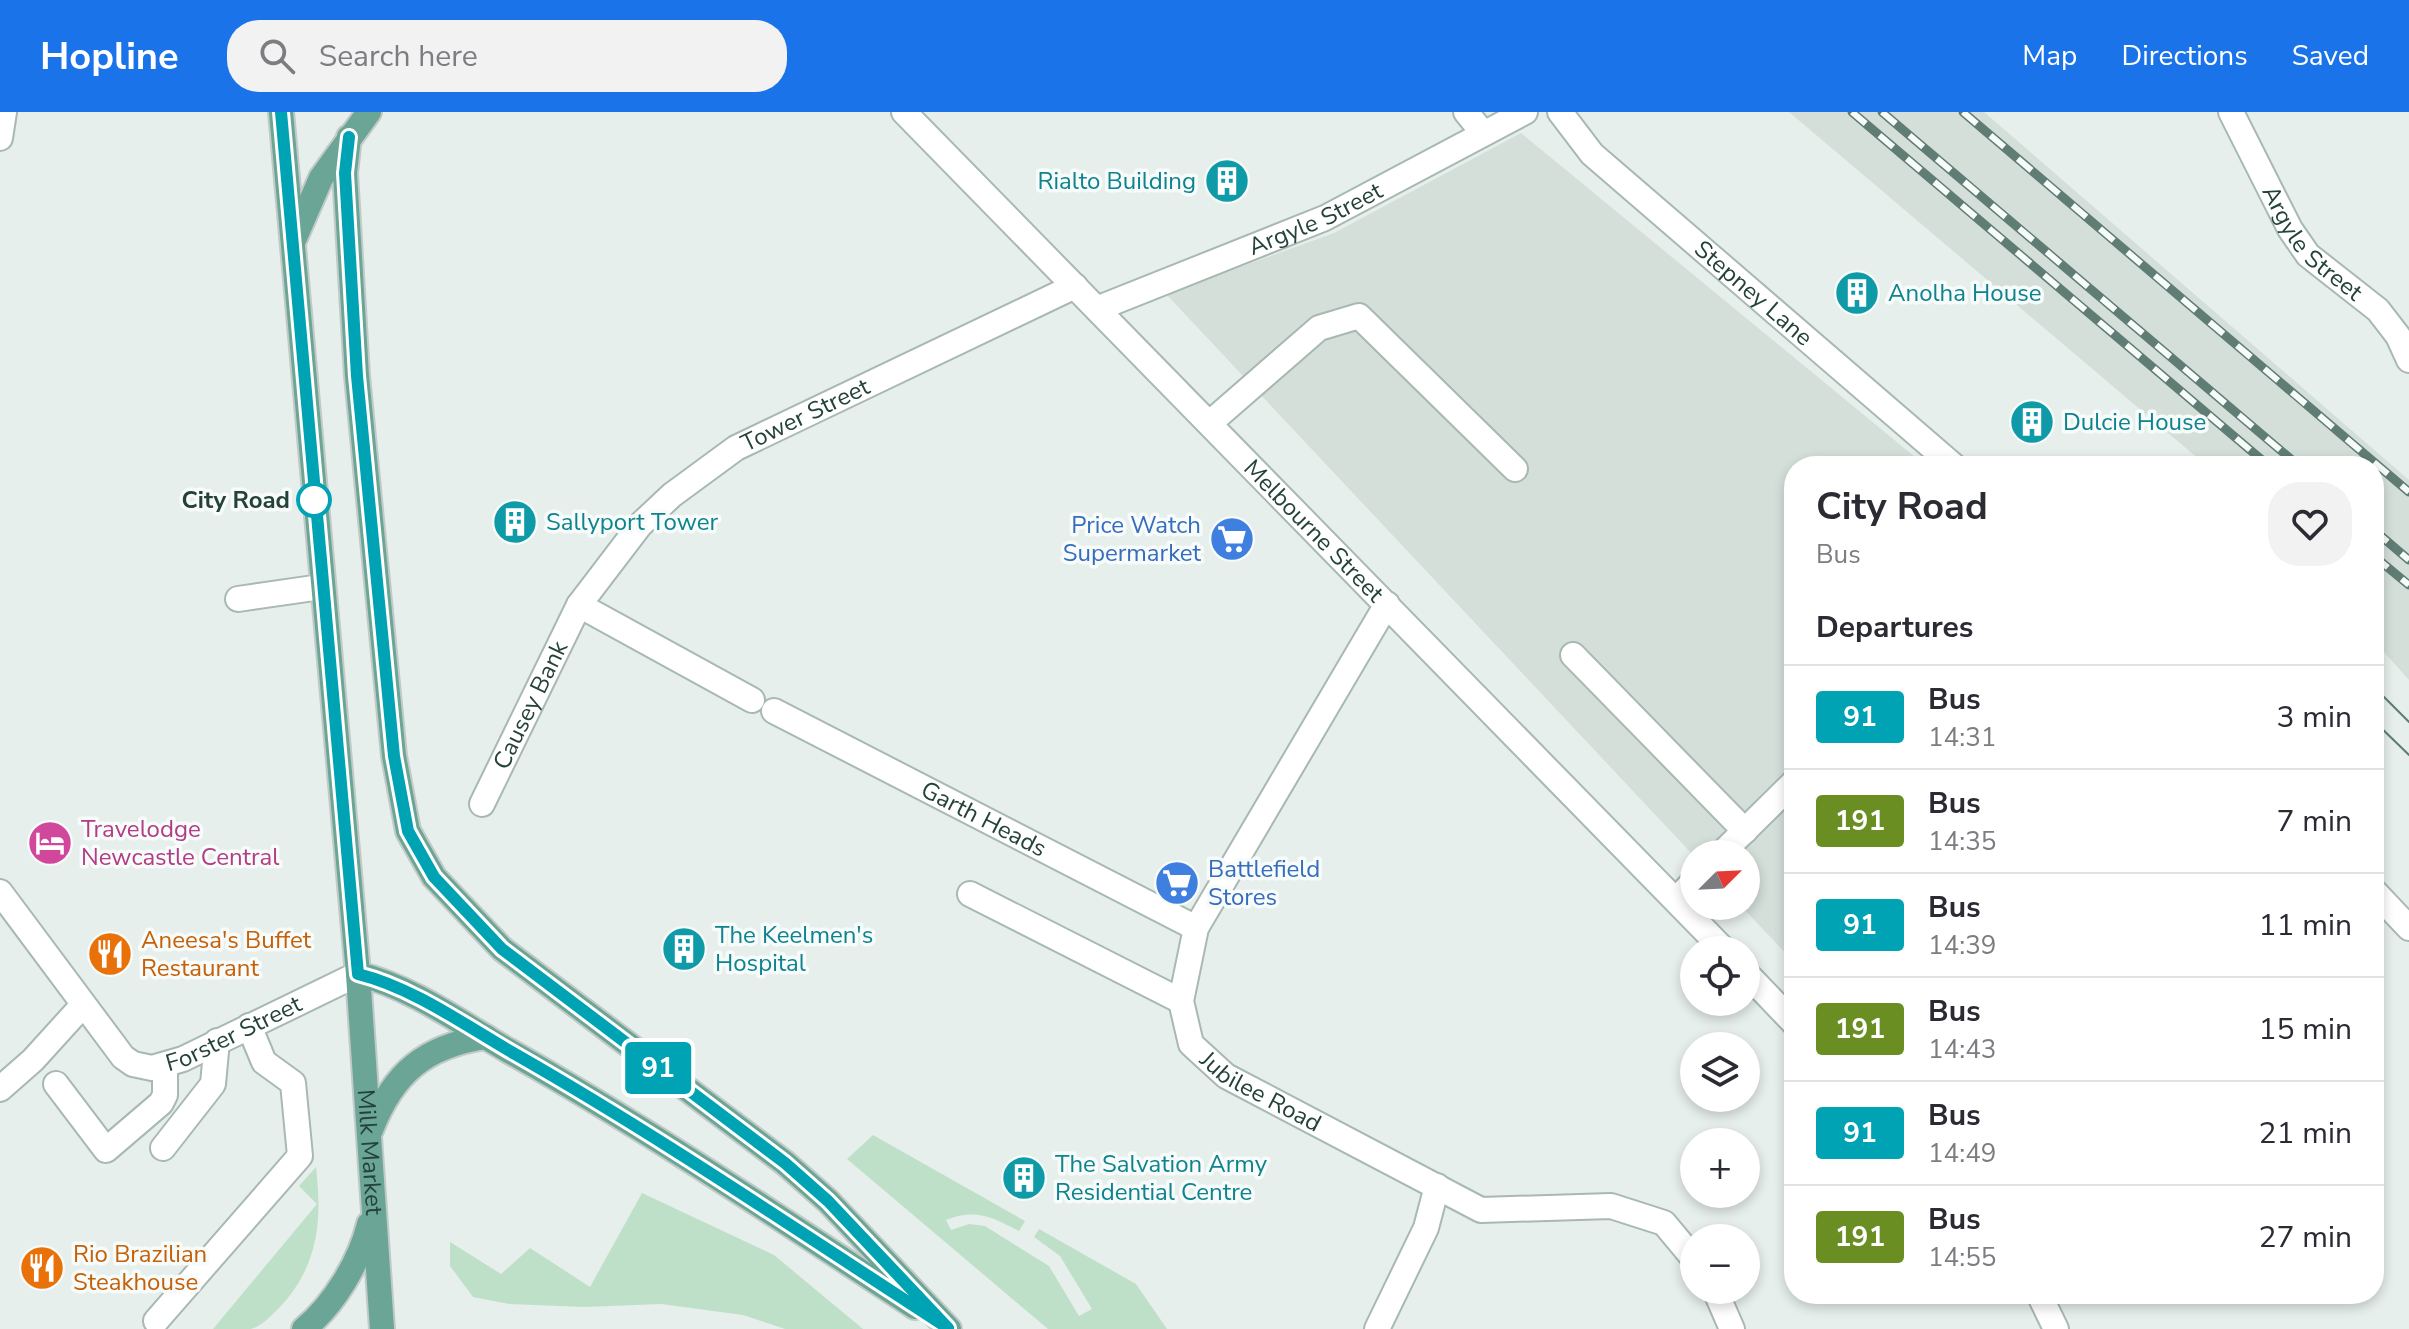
<!DOCTYPE html>
<meta charset="utf-8">
<style>
:root{--surface:#fff;--page:#f2f2f3;--text:#2b2b33;--muted:#7c7c81;--line:#e1e1e2;--accent:#1a73e8}
body{margin:0;font-family:"Nunito Sans",sans-serif;background:var(--page);color:var(--text);height:100vh;display:flex;flex-direction:column;font-size:30px;white-space:nowrap}
*{box-sizing:border-box;margin:0}
p{font-size:26px;color:var(--muted)}
.icon{flex:none;width:44px;height:44px;fill:none;stroke:currentColor;stroke-width:2;stroke-linecap:round;stroke-linejoin:round}
.map{position:relative;flex:1;overflow:hidden}
.drawer{position:absolute;left:1784px;top:344px;width:600px;height:848px;display:flex;flex-direction:column;background:var(--surface);border-radius:32px;box-shadow:0 4px 12px #0003}
.drawer>*{flex:none}
.badge{padding:0 16px;border-radius:6px;font-size:28px;line-height:52px}
.needle{width:52px;rotate:66deg}
.fabs{position:absolute;left:1680px;top:728px;display:grid;gap:16px}
.fabs a{display:grid;place-items:center;width:80px;height:80px;border-radius:50%;background:var(--surface);box-shadow:0 4px 12px #0003;font-size:40px}
.map>.badge{position:absolute;translate:-50% -50%;box-shadow:0 0 0 4px #fff}
h2{padding:0 32px;font-size:30px;line-height:72px}
.round{display:grid;place-items:center;flex:none;width:84px;height:84px;border-radius:32px;background:var(--page)}
.headline{display:flex;align-items:center;justify-content:space-between;height:136px;padding:0 32px}
h1{font-size:38px;font-weight:700;line-height:60px}
ul{padding:0;list-style:none}
li{display:flex;align-items:center;gap:24px;height:104px;padding:0 32px;border-top:2px solid var(--line)}
li div{flex:1}
li b{display:block;font-size:30px}
li em{font-style:normal}
li .badge{min-width:88px;font-weight:700;text-align:center}
header{display:flex;align-items:center;gap:48px;box-sizing:border-box;height:112px;padding:0 40px;background:var(--accent);color:#fff}
header strong{font-size:38px}
nav{display:flex;gap:44px;margin-inline-start:auto;font-size:28px}
.search{width:560px;height:72px;background:var(--page);display:flex;align-items:center;gap:20px;box-sizing:border-box;padding:0 28px;border-radius:32px;color:var(--muted);font-size:30px}
.map>svg:first-child{display:block}
.built{fill:#d4dfda}
.green{fill:#bfe0c8}
.lines{fill:none;stroke-linecap:round;stroke-linejoin:round}
.minor-casing{stroke:#a8b8b2;stroke-width:28}
.major-casing{stroke:#c2cac8;stroke-width:28}
.minor{stroke:#fff;stroke-width:24}
.major{stroke:#6aa596;stroke-width:24}
.tram{stroke:#5f7d75;stroke-width:2}
.rail-casing{stroke:#5f7d75;stroke-width:9}
.rail{stroke:#f7fbf9;stroke-width:6;stroke-dasharray:18;stroke-linecap:butt}
.line-casing{stroke:#fff;stroke-width:18}
.line{stroke:#00a3b4;stroke-width:12}
.stop-dot{fill:#fff;stroke:#00a3b4;stroke-width:4}
.labels{text-anchor:middle;dominant-baseline:central;stroke-width:7;stroke-linejoin:round;paint-order:stroke}
.culture-label{font-size:24px;fill:#0d838f;stroke:#f7fbf9;text-anchor:start}
.street-label{font-size:24px;fill:#24423a;stroke:#f7fbf9}
.stop-label{font-size:24px;font-weight:bold;fill:#24423a;stroke:#f7fbf9;text-anchor:end}
.shop-label{font-size:24px;fill:#366cbe;stroke:#f7fbf9;text-anchor:end}
.hotel-label{font-size:24px;fill:#b23c85;stroke:#f7fbf9;text-anchor:start}
.food-label{font-size:24px;fill:#c56008;stroke:#f7fbf9;text-anchor:start}
</style>
<header>
<strong>Hopline</strong>
<div class="search"><svg class="icon" aria-label="search" viewBox="0 0 24 24"><circle cx="10" cy="10" r="6"/><path d="M15 15l6 6"/></svg>Search here</div>
<nav><a>Map</a><a>Directions</a><a>Saved</a></nav>
</header>
<div class="map">
<svg width="2409" height="1217" viewBox="0 0 2409 1217">
<rect width="100%" height="100%" fill="#e6efeb"/>
<path class="built" d="M1789,0H1984L2409,368V568L2374,529V354H2207Z
M1521,21L1926,354H1794V850L1741,794H1746V742L1694,744L1166,182L1334,121Z"/>
<path class="green" d="M873,1023L1025,1109L1019,1119C992,1105 976,1096 946,1108L951,1118L969,1112L985,1114L1049,1154L1079,1204L1092,1197L1060,1144L1034,1125L1039,1117L1136,1172L1167,1217H1048L847,1047Z
M316,1055C322,1109 319,1153 280,1195C272,1203 262,1214 251,1217C240,1217 224,1217 213,1217L317,1092L299,1074Z
M642,1081L774,1143L863,1217H785L743,1203L661,1192L584,1195L509,1192L473,1185L450,1154V1130L501,1162L530,1136L590,1175Z"/>
<g class="lines">
<g class="minor-casing">
<g id="minor">
<path id="s1" d="M904,0L1724,838"/>
<path d="M1466,0L1483,21"/>
<path id="s2" d="M1560,0L1592,42L1954,354"/>
<path id="s3" d="M2231,0L2290,117L2308,143L2378,198L2398,224L2409,248"/>
<path d="M0,26L4,0"/>
<path id="s4" d="M1099,196L1325,106L1525,0"/>
<path d="M1211,310L1319,216L1359,204L1515,357"/>
<path d="M238,487L321,475"/>
<path id="s5" d="M1387,492L1196,816L1181,889L1191,932L1226,964L1481,1098L1611,1094L1664,1111L1694,1147"/>
<path d="M579,493L752,588"/>
<path d="M1573,543L1745,719"/>
<path id="s6" d="M774,599L1196,816"/>
<path id="s7" d="M482,692L579,493L640,413L672,383L736,336L1075,174"/>
<path d="M1721,742L1793,671"/>
<path d="M2374,779L2409,816"/>
<path id="s8" d="M0,780L123,945L133,952L152,956L183,947L358,862"/>
<path d="M970,782L1181,889"/>
<path d="M1676,788L1694,769"/>
<path d="M1746,861L1794,911"/>
<path d="M56,972L106,1038L161,991L165,983V953"/>
<path d="M0,977L33,948L82,894"/>
<path d="M163,1036L213,972L217,929"/>
<path d="M1715,1178L1732,1217"/>
<path d="M2039,1182L2056,1217"/>
<path d="M156,1209L300,1044L293,971L264,950L249,914"/>
<path d="M1377,1217L1426,1116L1437,1074"/>
</g>
</g>
<g class="major-casing">
<g id="major">
<path id="s9" d="M281,0L358,862L382,1217"/>
<path d="M349,25L345,61L357,264L394,644L408,719L434,765L502,837L785,1051L828,1089L949,1217"/>
<path d="M294,128L321,66L369,0"/>
<path d="M358,862C412,875 462,912 509,939C649,1018 781,1107 915,1195"/>
<path d="M371,1018C393,961 425,934 486,925"/>
<path d="M304,1217C334,1193 360,1149 369,1112"/>
</g>
</g>
<use href="#minor" class="minor"/>
<use href="#major" class="major"/>
<path class="tram" d="M2374,575L2409,610
M2374,609L2409,643"/>
<g class="rail-casing">
<path id="rail" d="M1852,0L2269,354
M1882,0L2299,354
M1963,0L2409,380
M2374,418L2409,448
M2374,444L2409,473"/>
</g>
<use href="#rail" class="rail"/>
</g>
<g class="lines">
<g class="line-casing">
<path id="line" d="M281,0L358,862C414,876 466,914 515,942C664,1027 804,1123 948,1216L828,1089L785,1051L502,837L434,765L408,719L394,644L357,264L345,61L349,25"/>
</g>
<use href="#line" class="line"/>
</g>
<defs>
<g id="building-disc" transform="scale(2.3)"><circle r="9.5" fill="#0f9aa8" stroke="#f7fbf9"/><path d="M-4-6H4V6H1V3H-1V6H-4ZM-2.5-4.3h1.7v1.8h-1.7ZM.8-4.3h1.7v1.8H.8ZM-2.5-1h1.7V.8h-1.7ZM.8-1h1.7V.8H.8Z" fill="#fff"/></g>
<g id="supermarket-disc" transform="scale(2.3)"><circle r="9.5" fill="#3f7fe0" stroke="#f7fbf9"/><path d="M-6-5.5h2.5l.6 2H6L4.5 2H-2.5L-4.4-4H-6ZM-1.5 3.2a1.3 1.3 0 1 0 .1 0ZM3 3.2a1.3 1.3 0 1 0 .1 0Z" fill="#fff"/></g>
<g id="hotel-disc" transform="scale(2.3)"><circle r="9.5" fill="#d1479c" stroke="#f7fbf9"/><path d="M-6-4.5h1.5V1H6V5H4.5V3h-9V5H-6ZM-4 0a1.8 1.8 0 1 1 3.6 0ZM.5 0V-2.5h3Q6-2.5 6 0Z" fill="#fff"/></g>
<g id="restaurant-disc" transform="scale(2.3)"><circle r="9.5" fill="#e8710a" stroke="#f7fbf9"/><path d="M-5-6h1v4h1v-4h1v4h1v-4h1v5L-1.5 .5V6h-2V.5L-5-1ZM5-6V6H3V1.5H1.5Q1.5-4 5-6Z" fill="#fff"/></g>
</defs>
<g fill-rule="evenodd">
<use href="#building-disc" x="1227" y="69"/>
<use href="#building-disc" x="1857" y="181"/>
<use href="#building-disc" x="2032" y="310"/>
<use href="#building-disc" x="515" y="410"/>
<use href="#supermarket-disc" x="1232" y="427"/>
<use href="#hotel-disc" x="50" y="731"/>
<use href="#supermarket-disc" x="1177" y="771"/>
<use href="#building-disc" x="684" y="837"/>
<use href="#restaurant-disc" x="110" y="842"/>
<use href="#building-disc" x="1024" y="1066"/>
<use href="#restaurant-disc" x="42" y="1156"/>
</g>
<circle class="stop-dot" cx="314" cy="388" r="16"/>
<g class="labels">
<g class="culture-label">
<text x="1196" y="69" text-anchor="end">Rialto Building</text>
<text x="1888" y="181">Anolha House</text>
<text x="2063" y="310">Dulcie House</text>
<text x="546" y="410">Sallyport Tower</text>
<text x="715" y="823">The Keelmen's<tspan x="715" dy="28">Hospital</tspan></text>
<text x="1055" y="1052">The Salvation Army<tspan x="1055" dy="28">Residential Centre</tspan></text>
</g>
<g class="street-label">
<text stroke="none"><textPath href="#s4" startOffset="234">Argyle Street</textPath></text>
<text stroke="none"><textPath href="#s3" startOffset="156">Argyle Street</textPath></text>
<text stroke="none"><textPath href="#s2" startOffset="266">Stepney Lane</textPath></text>
<text stroke="none"><textPath href="#s7" startOffset="522">Tower Street</textPath></text>
<text stroke="none"><textPath href="#s1" startOffset="586">Melbourne Street</textPath></text>
<text stroke="none"><textPath href="#s7" startOffset="110">Causey Bank</textPath></text>
<text stroke="none"><textPath href="#s6" startOffset="236">Garth Heads</textPath></text>
<text stroke="none"><textPath href="#s8" startOffset="326">Forster Street</textPath></text>
<text stroke="none"><textPath href="#s5" startOffset="580">Jubilee Road</textPath></text>
<text stroke="none"><textPath href="#s9" startOffset="1044">Milk Market</textPath></text>
</g>
<g class="stop-label">
<text x="290" y="388">City Road</text>
</g>
<g class="shop-label">
<text x="1201" y="413">Price Watch<tspan x="1201" dy="28">Supermarket</tspan></text>
<text x="1208" y="757" text-anchor="start">Battlefield<tspan x="1208" dy="28">Stores</tspan></text>
</g>
<g class="hotel-label">
<text x="81" y="717">Travelodge<tspan x="81" dy="28">Newcastle Central</tspan></text>
</g>
<g class="food-label">
<text x="141" y="828">Aneesa's Buffet<tspan x="141" dy="28">Restaurant</tspan></text>
<text x="73" y="1142">Rio Brazilian<tspan x="73" dy="28">Steakhouse</tspan></text>
</g>
</g>
</svg>
<div class="fabs">
<a><svg class="needle" viewBox="-14 -14 28 28"><path d="M0-13l5 13h-10z" fill="#e53935"/><path d="M0 13l5-13h-10z" fill="#7c7c81"/></svg></a>
<a><svg class="icon" aria-label="locate" viewBox="0 0 24 24"><circle cx="12" cy="12" r="6"/><path d="M12 2v4M12 18v4M2 12h4M18 12h4"/></svg></a>
<a><svg class="icon" aria-label="layers" viewBox="0 0 24 24"><path d="M12 4l9 5-9 5-9-5zM3 14l9 5 9-5"/></svg></a>
<a>+</a>
<a>−</a>
</div>
<b class="badge" style="left:658px;top:956px;background:#00a3b4;color:#fff">91</b>
<section class="drawer">
<div class="headline"><div><h1>City Road</h1><p>Bus</p></div><a class="round"><svg class="icon" aria-label="heart" viewBox="0 0 24 24"><path d="M12 20l-8-8c-3-5 5-10 8-4 3-6 11-1 8 4z"/></svg></a></div>
<h2>Departures</h2>
<ul>
<li><span class="badge" style="background:#00a3b4;color:#fff">91</span><div><b>Bus</b><p>14:31</p></div><em>3 min</em></li>
<li><span class="badge" style="background:#6b8e23;color:#fff">191</span><div><b>Bus</b><p>14:35</p></div><em>7 min</em></li>
<li><span class="badge" style="background:#00a3b4;color:#fff">91</span><div><b>Bus</b><p>14:39</p></div><em>11 min</em></li>
<li><span class="badge" style="background:#6b8e23;color:#fff">191</span><div><b>Bus</b><p>14:43</p></div><em>15 min</em></li>
<li><span class="badge" style="background:#00a3b4;color:#fff">91</span><div><b>Bus</b><p>14:49</p></div><em>21 min</em></li>
<li><span class="badge" style="background:#6b8e23;color:#fff">191</span><div><b>Bus</b><p>14:55</p></div><em>27 min</em></li>
</ul>
</section>
</div>
